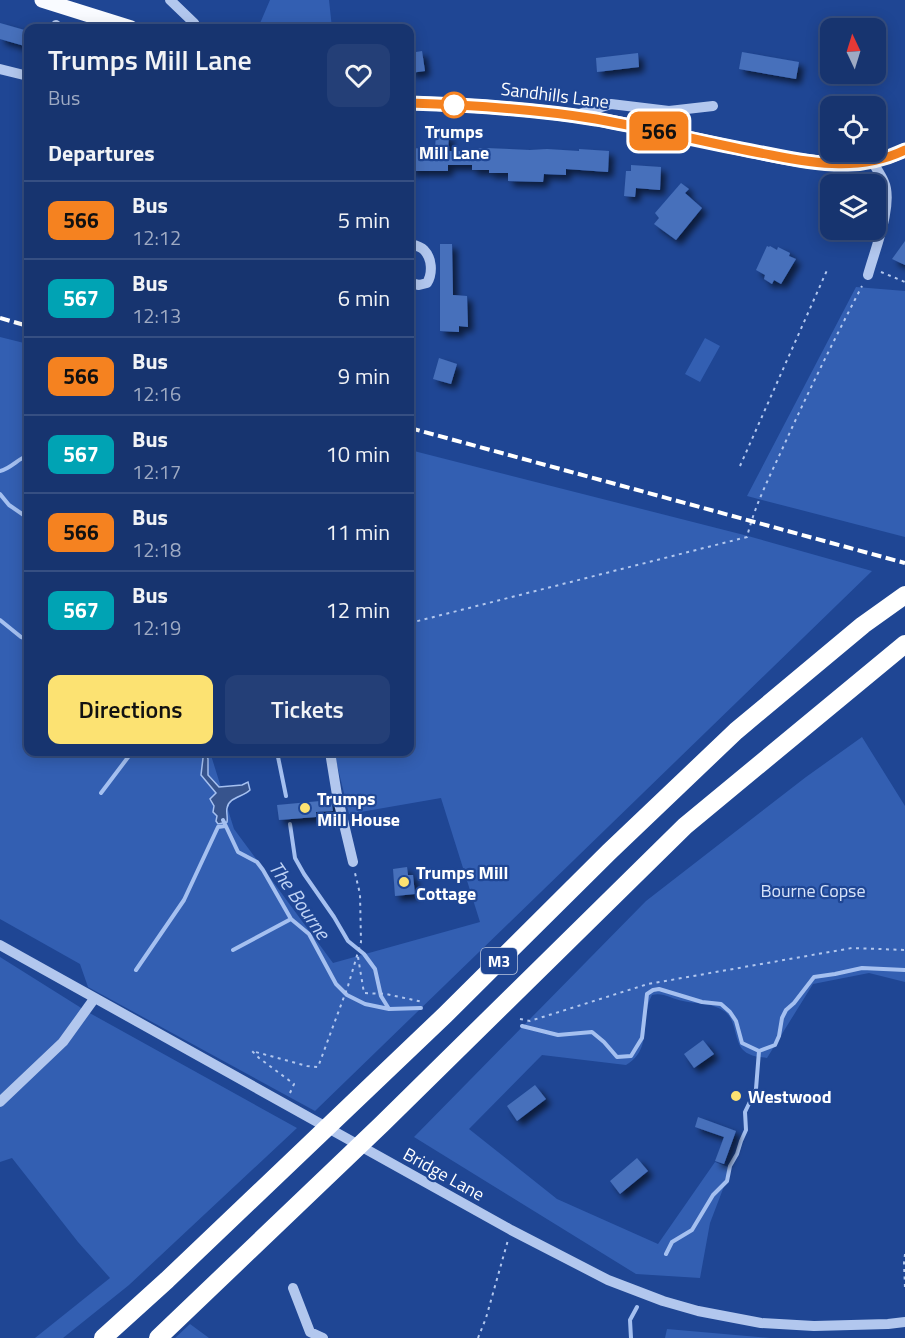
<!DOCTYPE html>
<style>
:root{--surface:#17346f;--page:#243f77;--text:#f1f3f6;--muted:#9eaac3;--line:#364f82;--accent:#fce272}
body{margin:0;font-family:"Titillium Web",sans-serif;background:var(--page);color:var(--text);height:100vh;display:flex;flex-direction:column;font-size:22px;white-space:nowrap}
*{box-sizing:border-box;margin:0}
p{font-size:20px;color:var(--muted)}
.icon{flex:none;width:33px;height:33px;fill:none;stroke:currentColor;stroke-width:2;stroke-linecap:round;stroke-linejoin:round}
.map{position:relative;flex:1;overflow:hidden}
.sheet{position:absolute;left:24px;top:24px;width:390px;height:732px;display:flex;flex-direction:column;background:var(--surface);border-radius:12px;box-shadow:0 3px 15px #0003,0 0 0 2px var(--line)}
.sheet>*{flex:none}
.badge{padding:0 12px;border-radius:9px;font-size:21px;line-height:39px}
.needle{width:39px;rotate:356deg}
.fabs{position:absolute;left:820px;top:18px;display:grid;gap:12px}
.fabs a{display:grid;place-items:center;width:66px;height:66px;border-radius:12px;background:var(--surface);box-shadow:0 3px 15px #0003,0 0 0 2px var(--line);font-size:30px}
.map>.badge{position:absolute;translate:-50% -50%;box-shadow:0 0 0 3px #fff}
h2{padding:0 24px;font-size:22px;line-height:54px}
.round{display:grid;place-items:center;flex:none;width:63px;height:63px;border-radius:12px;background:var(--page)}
.overview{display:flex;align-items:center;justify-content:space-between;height:102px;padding:0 24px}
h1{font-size:28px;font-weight:600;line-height:45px}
.button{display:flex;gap:12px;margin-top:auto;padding:12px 24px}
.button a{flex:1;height:69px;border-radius:12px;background:var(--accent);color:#111;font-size:24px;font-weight:600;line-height:69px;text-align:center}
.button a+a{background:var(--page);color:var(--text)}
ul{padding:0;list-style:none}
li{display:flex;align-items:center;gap:18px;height:78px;padding:0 24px;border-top:2px solid var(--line)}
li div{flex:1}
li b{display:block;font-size:22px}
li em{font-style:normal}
li .badge{min-width:66px;font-weight:700;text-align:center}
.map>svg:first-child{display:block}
.green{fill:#335fb2}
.water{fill:#37548d;stroke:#a5c0f0;stroke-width:1.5}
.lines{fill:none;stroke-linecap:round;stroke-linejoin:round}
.stream{stroke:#a5c0f0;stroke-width:4}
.building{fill:#4770bb;filter:url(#shadow)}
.path{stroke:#b2c7ee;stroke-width:2;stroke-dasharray:3 4.5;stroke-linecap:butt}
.minor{stroke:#b2c7ee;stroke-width:10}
.major{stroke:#f9fbff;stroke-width:15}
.highway{stroke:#fff;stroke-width:18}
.rail{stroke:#fff;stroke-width:4;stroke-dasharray:10 4.5;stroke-linecap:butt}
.line-casing{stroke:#fff;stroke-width:14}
.line{stroke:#f58220;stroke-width:9}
.stop-dot{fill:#fff;stroke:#f58220;stroke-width:3}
.poi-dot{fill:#fce272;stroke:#1f4694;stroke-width:2}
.labels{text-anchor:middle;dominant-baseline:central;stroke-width:4.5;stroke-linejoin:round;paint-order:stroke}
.shield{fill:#1f4694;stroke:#bcc8df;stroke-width:1.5}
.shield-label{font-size:16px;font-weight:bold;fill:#fff}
.street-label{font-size:18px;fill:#fff;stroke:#1f4694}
.stop-label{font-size:18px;font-weight:bold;fill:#fff;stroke:#1f4694}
.poi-label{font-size:18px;font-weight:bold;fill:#fff;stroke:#1f4694;text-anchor:start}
.park-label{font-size:18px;fill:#d8e4fa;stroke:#1f4694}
.water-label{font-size:20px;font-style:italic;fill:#bed2f5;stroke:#1f4694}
</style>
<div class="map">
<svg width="905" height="1338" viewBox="0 0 905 1338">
<defs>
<filter id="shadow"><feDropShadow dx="5" dy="5" stdDeviation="3" flood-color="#0009"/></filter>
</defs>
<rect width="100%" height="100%" fill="#1f4694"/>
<path class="green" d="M270,0H329L332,28H258Z
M856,287L905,291V537L747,496Z
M0,337L28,344V752H210L234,829L333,963L480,922L441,798L349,814L334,752H410V450L748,536L872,571L315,1111L88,987L80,964L0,919Z
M705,338L720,346L700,382L685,374Z
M862,737L905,806V982L869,973L813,984L767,1058C761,1057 754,1057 749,1054C732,1047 739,1021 724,1011C713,1003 696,1004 683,1001C672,999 663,992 652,995C639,1018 654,1049 626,1065L542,1055L469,1129L557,1199L658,1244L715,1162L731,1168L710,1223L700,1278L636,1274L414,1137L646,901L806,777Z
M0,957L86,1011L297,1128L129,1285L63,1338H35L110,1278L78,1242L12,1158L0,1162Z
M190,1324L209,1338H175Z
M667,1329L771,1338H665Z"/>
<path class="water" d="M201,752H205L208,759V775L219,787L242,785L248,782L250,790C243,797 229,797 227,808C226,812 228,818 227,822L218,824L216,821L217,816L213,812L214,806L210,799L216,793L201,775L203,758Z"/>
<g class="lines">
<path class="stream" d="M0,471C10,469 18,459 28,455
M0,494L9,505L28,518
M0,620L21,637L28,640
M277,752L286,796
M101,793L132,752
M223,820L238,852L257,862L263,870L291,919L309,934L336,984L347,995L365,1004L389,1009L421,1008
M290,824L295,858L304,874L334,917L348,941L364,954L375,969L381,996L389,1009
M233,950L291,919
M136,970L184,900L218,827L225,826
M522,1026L558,1035L592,1032L604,1042L617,1057L631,1056L642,1038L647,994L653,990L659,989L702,1002L721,1004L730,1012L736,1021L742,1043L759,1051
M759,1051L775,1045L779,1036L782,1018L786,1010L794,1003L814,977L835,974L862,968L905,970
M666,1254L672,1242L692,1230L713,1195L727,1181L730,1166L737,1154L741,1141L746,1130L745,1112L756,1089L759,1051
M631,1338L630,1320L637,1307"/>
</g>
<path class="building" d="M0,23L28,31V47L0,39Z
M422,51L425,71L410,73V53Z
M742,52L799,62L796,79L739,69Z
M638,53L639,67L597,72L596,58Z
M436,134L449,135L448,151H471V149L486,148L530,150L547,149L579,151V149L609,151L608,172L566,169V175L544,174L543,182L508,181V173H489V170H472V165H448V171H410V148L435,149Z
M631,165L661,167L660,190L636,188L635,197L624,196L626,171H631Z
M681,183L689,189L685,193L702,208L676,240L654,224L659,218L655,213Z
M905,241V265L892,259Z
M440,244H452L453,295L467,296L468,327L459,326V332L440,331Z
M767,246L769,247L770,246L777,250L778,247L790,253L789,256L796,259L781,284L774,280L772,284L764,279L765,275L756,270Z
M439,358L457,364L451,384L433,379Z
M331,800L333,811L316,812V817L279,820L277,805Z
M407,867L408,875H413L415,894L395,896L393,869Z
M703,1040L714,1054L694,1068L684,1054Z
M535,1085L546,1099L517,1121L507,1106Z
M698,1117L736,1131L724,1164L715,1161L724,1137L695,1127Z
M637,1158L648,1171L620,1194L610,1181Z"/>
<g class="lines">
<path class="path" d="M881,272L905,282
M740,466L828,268
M410,623L747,537C755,504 771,474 785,443C809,390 835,338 862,286
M358,957L364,993L386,994L423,1002
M520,1019L530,1021L648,984L852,948L905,950
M290,1093L294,1084L259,1058L252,1051L307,1066L318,1067L348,986L361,942L360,894L355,873
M905,1254L904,1263L905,1288
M478,1338L486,1318L508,1240"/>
<path class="minor" d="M170,0L194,23L197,28
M55,28L56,25
M0,69L28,76
M576,115L611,104L669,111L713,106
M410,244C414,245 420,246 424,250C432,258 433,273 427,283L419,285L410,283
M868,275C874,252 894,204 884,182C881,175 876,168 872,161
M330,752L337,795L353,862
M0,945L511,1230L608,1280L663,1301L698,1311L761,1323L814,1326L888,1324L905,1322
M0,1102L63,1042L94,999
M293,1288L310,1332L323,1338"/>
<path class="major" d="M42,0L131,28
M410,103C472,105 534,109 596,119C650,129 703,142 757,152C787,158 818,165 848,164C867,164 888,158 905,150"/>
<path class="highway" d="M103,1338L167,1280L445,1015L609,852L736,731L863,625L905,595
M158,1338L382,1124L685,826L905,644"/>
<path class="rail" d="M0,318L28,326
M410,428L905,563"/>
</g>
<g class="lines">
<g class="line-casing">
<path id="line" d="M410,103C472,105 534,109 596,119C628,125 659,131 690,138C717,144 744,150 771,155C816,164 862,171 905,150"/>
</g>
<use href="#line" class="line"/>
</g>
<circle class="stop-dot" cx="454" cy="105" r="12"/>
<g class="poi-dot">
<circle cx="305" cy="808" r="6"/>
<circle cx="404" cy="882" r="6"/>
<circle cx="736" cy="1096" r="6"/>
</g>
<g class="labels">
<rect class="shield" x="481" y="948" width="36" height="26" rx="4.5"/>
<g class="shield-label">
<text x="499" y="961">M3</text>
</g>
<g class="street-label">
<text transform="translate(555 95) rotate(7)">Sandhills Lane</text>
<text transform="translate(444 1174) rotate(29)">Bridge Lane</text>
</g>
<g class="stop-label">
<text x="454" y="131">Trumps<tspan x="454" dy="21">Mill Lane</tspan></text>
</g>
<g class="poi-label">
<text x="317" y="798">Trumps<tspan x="317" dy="21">Mill House</tspan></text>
<text x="416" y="872">Trumps Mill<tspan x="416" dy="21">Cottage</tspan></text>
<text x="748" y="1096">Westwood</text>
</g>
<g class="park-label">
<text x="813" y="890">Bourne Copse</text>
</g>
<g class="water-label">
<text transform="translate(300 900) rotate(55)">The Bourne</text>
</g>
</g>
</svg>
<div class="fabs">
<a><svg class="needle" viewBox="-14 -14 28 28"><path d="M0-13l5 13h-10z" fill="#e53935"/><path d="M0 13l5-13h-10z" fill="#9eaac3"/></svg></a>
<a><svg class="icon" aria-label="locate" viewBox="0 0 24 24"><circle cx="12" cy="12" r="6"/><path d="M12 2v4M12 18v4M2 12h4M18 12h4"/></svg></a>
<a><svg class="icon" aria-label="layers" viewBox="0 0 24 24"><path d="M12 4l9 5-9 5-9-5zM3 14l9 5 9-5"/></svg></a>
</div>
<b class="badge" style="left:659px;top:131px;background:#f58220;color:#111">566</b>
<section class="sheet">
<div class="overview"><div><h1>Trumps Mill Lane</h1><p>Bus</p></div><a class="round"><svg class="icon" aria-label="heart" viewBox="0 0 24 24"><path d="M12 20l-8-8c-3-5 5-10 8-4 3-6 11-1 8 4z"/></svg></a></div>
<h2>Departures</h2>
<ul>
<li><span class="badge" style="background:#f58220;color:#111">566</span><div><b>Bus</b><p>12:12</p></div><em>5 min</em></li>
<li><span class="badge" style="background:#00a3b4;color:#fff">567</span><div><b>Bus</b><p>12:13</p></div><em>6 min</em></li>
<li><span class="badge" style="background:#f58220;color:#111">566</span><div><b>Bus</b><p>12:16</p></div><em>9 min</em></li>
<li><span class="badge" style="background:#00a3b4;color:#fff">567</span><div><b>Bus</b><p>12:17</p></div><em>10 min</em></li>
<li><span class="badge" style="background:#f58220;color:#111">566</span><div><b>Bus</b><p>12:18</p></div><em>11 min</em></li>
<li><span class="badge" style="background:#00a3b4;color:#fff">567</span><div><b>Bus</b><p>12:19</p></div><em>12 min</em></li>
</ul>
<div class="button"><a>Directions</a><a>Tickets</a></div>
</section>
</div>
